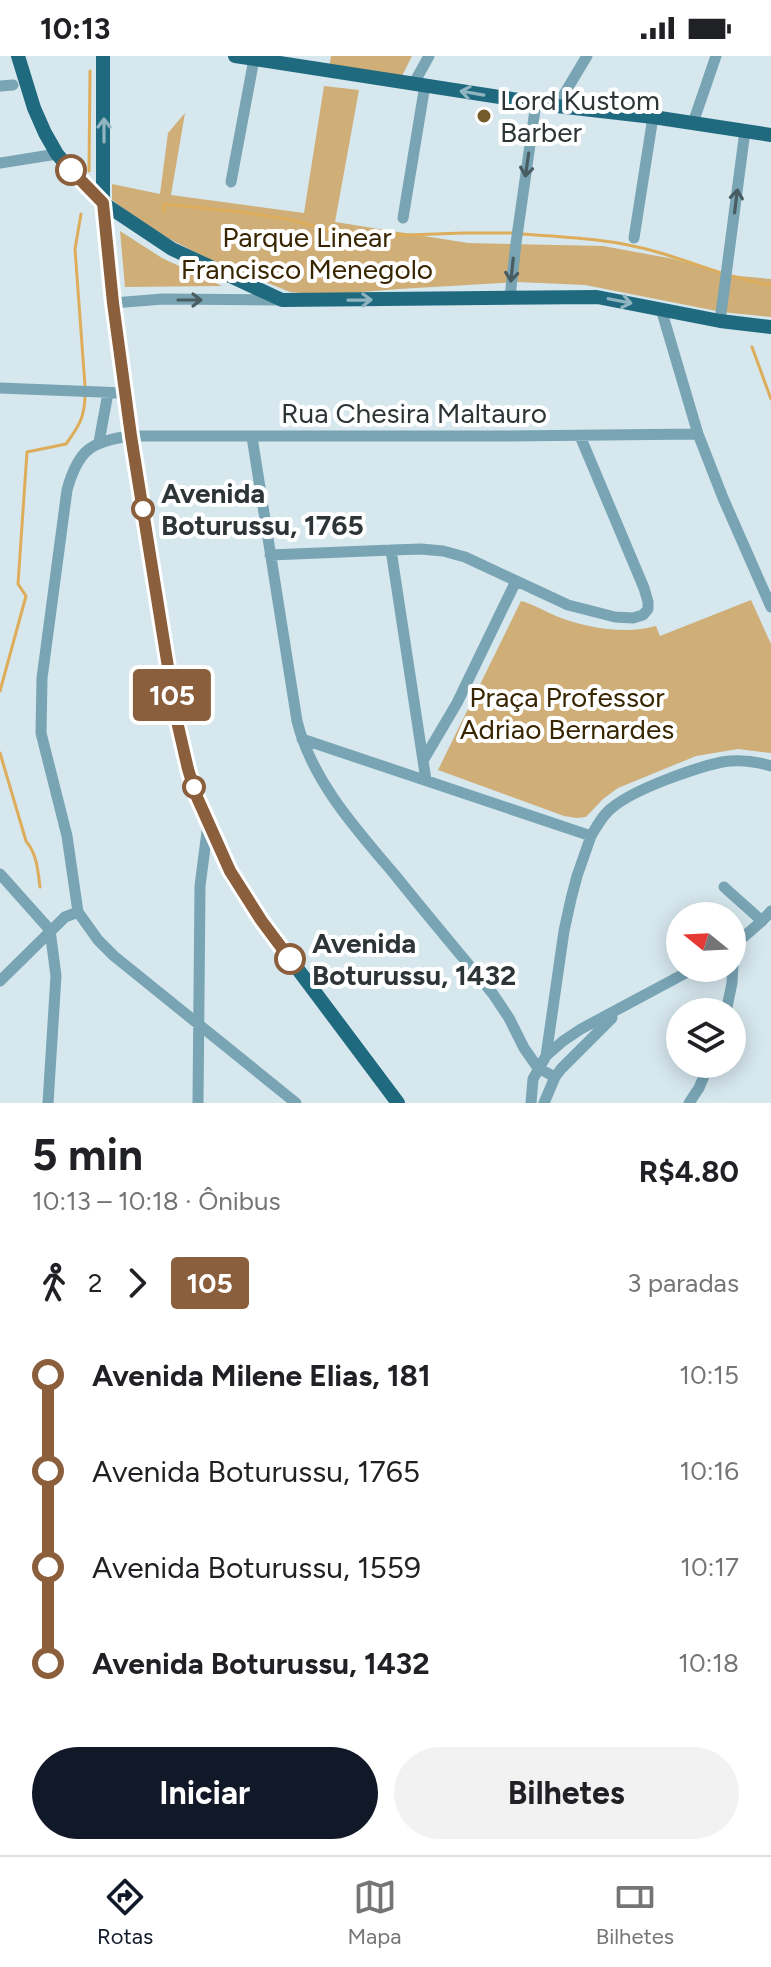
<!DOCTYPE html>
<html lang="pt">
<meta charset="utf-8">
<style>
:root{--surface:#fff;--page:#f2f2f2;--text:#202124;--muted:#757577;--line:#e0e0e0;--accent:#111827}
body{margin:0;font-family:Figtree,sans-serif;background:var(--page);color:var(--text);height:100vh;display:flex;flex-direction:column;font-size:30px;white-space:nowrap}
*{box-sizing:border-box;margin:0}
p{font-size:26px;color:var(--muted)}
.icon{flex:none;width:44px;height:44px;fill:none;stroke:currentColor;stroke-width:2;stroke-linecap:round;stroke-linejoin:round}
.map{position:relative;height:1047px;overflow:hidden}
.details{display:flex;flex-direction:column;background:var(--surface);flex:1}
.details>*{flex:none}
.badge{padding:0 16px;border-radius:6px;font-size:28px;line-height:52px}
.needle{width:52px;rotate:288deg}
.controls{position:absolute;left:666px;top:846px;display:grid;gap:16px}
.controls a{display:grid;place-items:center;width:80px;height:80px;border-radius:50%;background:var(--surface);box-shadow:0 4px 20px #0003;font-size:40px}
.map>.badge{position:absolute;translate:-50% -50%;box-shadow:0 0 0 4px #fff}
.legs{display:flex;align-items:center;gap:12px;height:88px;padding:0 32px;font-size:26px}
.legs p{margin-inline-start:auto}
.head{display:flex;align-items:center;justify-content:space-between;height:136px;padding:0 32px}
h1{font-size:44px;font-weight:700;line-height:60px}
.button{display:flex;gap:16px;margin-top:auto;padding:16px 32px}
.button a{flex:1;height:92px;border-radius:48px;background:var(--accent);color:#fff;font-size:32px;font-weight:700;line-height:92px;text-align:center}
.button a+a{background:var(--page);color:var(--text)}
ul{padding:0 32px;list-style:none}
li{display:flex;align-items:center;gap:28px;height:96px;font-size:30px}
li i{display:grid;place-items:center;width:12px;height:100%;margin:0 10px;background:currentColor}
li i::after{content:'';width:20px;height:20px;margin:-10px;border:6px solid;border-radius:50%;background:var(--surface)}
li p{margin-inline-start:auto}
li:first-child i{background:linear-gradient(#0000 50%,currentColor 0)}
li:last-child i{background:linear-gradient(currentColor 50%,#0000 0)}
.status{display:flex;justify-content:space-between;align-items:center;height:56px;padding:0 40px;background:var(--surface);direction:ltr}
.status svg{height:22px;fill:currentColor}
.tabs{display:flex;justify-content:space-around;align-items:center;height:112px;border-top:2px solid var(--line);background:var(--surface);font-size:22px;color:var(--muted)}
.tabs a{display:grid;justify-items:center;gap:4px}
.tabs .active{color:var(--accent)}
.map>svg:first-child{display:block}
.green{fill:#cfae77}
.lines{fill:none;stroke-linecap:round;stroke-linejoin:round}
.stream{stroke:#ddad5b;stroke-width:3}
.minor{stroke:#78a4b3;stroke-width:11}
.major{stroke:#206a80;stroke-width:14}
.oneway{stroke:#90b4c0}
.oneway2{stroke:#485c62}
.line-1-casing{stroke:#fff;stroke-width:18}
.line-1{stroke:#8b5e3c;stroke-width:12}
.poi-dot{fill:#745a2c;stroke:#fff;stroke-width:3}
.stop-1-dot{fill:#fff;stroke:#8b5e3c;stroke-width:4}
.labels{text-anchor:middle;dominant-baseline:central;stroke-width:8;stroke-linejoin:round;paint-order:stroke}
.poi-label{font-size:28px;fill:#2e3537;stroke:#fff;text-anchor:start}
.park-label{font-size:28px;fill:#382601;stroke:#fff}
.street-label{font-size:28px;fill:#2e3537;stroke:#fff}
.stop-label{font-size:28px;font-weight:bold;fill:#2e3537;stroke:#fff;text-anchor:start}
</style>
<div class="status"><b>10:13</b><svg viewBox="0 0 49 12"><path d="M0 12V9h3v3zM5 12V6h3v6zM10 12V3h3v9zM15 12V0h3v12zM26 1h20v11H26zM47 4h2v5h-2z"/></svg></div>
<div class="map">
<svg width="771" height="1047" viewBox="0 0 771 1047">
<rect width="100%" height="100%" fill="#d6e7ee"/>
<path class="green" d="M331,0H412L401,22L329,12Z
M324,30L359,34L335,166L468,187L603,190L674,203L729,219L771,223V261L722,256L585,229L517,226L399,233L325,239L290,236L256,222L236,217L154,175L112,144V128L160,138L168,77L185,57L171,139L304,157Z
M120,175L162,202L222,230L125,231Z
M751,544L771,588V697L738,693L696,700L618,732L603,743L586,761L577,762L564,760L438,714L521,545C533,548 544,555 556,560C586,572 625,579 656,570L660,580Z"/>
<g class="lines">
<path class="stream" d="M89,115L90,15
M164,156V148L241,156L287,163L342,178L407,179L464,177H514
M81,158L75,193L85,330
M522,178C568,181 612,183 657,196C696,207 731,223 771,229
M752,291L771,343
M0,635L26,540L18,528L27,396L66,388C79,370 85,361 85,338
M0,697L26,785C37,798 38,815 40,831"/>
<path class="minor" d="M414,27L429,0
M0,30L13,29
M557,50L587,0
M693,67L716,0
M0,107L57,98
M231,126L254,3L256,0
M403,162L425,29
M634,182L653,61
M510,241L516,187L536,47
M113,247L163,243L280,244
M661,253L698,378L723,442L771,551
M720,265L745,75
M0,332L125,337
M252,381L297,665C312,725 356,773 395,819C427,859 460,898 493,938L509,962L524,992L538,1012L555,1021
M99,386L108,337
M391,494L426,724
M270,499L391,494L421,493L443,495L465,501L568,549L615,561L633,562L643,559L648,553V546L644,532L580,380
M302,683L591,780C597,770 603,758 613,751C635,733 694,712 722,706C739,703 755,705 771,710
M424,703L457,647L516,525
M0,818L50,874L56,920L48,1047
M724,831L762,865
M78,856L67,780L41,677L42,622L67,434C78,394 91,385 131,380H502L698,378
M78,856L98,884L114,900L296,1047
M732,891L762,865L771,855
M0,925L65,861L78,856
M726,956L732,927L734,890
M546,1000L563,985L581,973L695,912
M198,1047L200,830L208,768
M531,1047L533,1023L546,1000L564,875L571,843L577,820L591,780
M544,1047L555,1021L561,1013L612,962
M689,1047L699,1032L709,1008"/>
<path class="major" d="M18,0L34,52L45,77L57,98L69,112L103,147L172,193L282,244L597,241L720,265L771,271
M103,0V147L113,247L131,380L176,661L188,713L196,739L230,815L261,864L398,1047
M235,0L557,50L653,61L771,79"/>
</g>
<defs><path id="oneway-shaft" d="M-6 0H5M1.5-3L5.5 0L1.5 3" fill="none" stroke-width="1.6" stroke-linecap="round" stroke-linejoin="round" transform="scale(2)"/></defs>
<g class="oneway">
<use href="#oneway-shaft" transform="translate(472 37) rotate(-170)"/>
<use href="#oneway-shaft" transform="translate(104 74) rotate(-90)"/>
<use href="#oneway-shaft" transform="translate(360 244) rotate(-1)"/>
<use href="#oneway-shaft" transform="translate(620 245) rotate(11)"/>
</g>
<g class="oneway2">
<use href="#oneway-shaft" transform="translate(527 109) rotate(98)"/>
<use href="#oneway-shaft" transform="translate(736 145) rotate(-83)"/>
<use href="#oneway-shaft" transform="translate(512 214) rotate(96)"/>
<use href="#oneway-shaft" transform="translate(190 244)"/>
</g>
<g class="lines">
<g class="line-1-casing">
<path id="line-1" d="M71,114L103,147L113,247L131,380L176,661L188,713L196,739L230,815L261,864L290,903"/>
</g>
<use href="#line-1" class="line-1"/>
</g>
<circle class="poi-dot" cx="484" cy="60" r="8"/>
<g class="stop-1-dot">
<circle cx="71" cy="114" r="14"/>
<circle cx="143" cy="453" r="10"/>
<circle cx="194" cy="731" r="10"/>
<circle cx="290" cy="903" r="14"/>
</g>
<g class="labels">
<g class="poi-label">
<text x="500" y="44">Lord Kustom<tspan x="500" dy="32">Barber</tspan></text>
</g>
<g class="park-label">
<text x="307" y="181">Parque Linear<tspan x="307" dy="32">Francisco Menegolo</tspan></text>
<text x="567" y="641">Praça Professor<tspan x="567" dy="32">Adriao Bernardes</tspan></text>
</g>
<g class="street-label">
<text x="414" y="357">Rua Chesira Maltauro</text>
</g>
<g class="stop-label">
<text x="161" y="437">Avenida<tspan x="161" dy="32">Boturussu, 1765</tspan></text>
<text x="312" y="887">Avenida<tspan x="312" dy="32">Boturussu, 1432</tspan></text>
</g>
</g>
</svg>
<div class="controls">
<a><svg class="needle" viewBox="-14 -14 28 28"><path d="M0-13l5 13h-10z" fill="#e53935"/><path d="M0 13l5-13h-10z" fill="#757577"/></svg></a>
<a><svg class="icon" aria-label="layers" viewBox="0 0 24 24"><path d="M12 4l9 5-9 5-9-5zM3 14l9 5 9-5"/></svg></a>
</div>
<b class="badge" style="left:172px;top:639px;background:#8b5e3c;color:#fff">105</b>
</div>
<section class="details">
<div class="head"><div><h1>5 min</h1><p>10:13 – 10:18 · Ônibus</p></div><b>R$4.80</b></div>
<div class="legs"><svg class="icon" aria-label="walk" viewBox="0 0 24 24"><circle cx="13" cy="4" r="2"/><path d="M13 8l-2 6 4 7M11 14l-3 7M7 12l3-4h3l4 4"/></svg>2<svg class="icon" aria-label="forward" viewBox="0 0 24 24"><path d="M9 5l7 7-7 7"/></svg><b class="badge" style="background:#8b5e3c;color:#fff">105</b><p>3 paradas</p></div>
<ul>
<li><i style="color:#8b5e3c"></i><b>Avenida Milene Elias, 181</b><p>10:15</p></li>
<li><i style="color:#8b5e3c"></i><span>Avenida Boturussu, 1765</span><p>10:16</p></li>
<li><i style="color:#8b5e3c"></i><span>Avenida Boturussu, 1559</span><p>10:17</p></li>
<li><i style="color:#8b5e3c"></i><b>Avenida Boturussu, 1432</b><p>10:18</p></li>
</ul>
<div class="button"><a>Iniciar</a><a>Bilhetes</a></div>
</section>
<nav class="tabs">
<a class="active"><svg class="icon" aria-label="directions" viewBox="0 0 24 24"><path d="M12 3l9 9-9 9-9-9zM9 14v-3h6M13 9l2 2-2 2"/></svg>Rotas</a>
<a><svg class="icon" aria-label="map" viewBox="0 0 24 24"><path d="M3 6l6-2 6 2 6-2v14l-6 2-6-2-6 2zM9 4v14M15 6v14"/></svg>Mapa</a>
<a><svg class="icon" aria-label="tickets" viewBox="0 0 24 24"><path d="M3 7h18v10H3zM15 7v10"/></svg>Bilhetes</a>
</nav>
